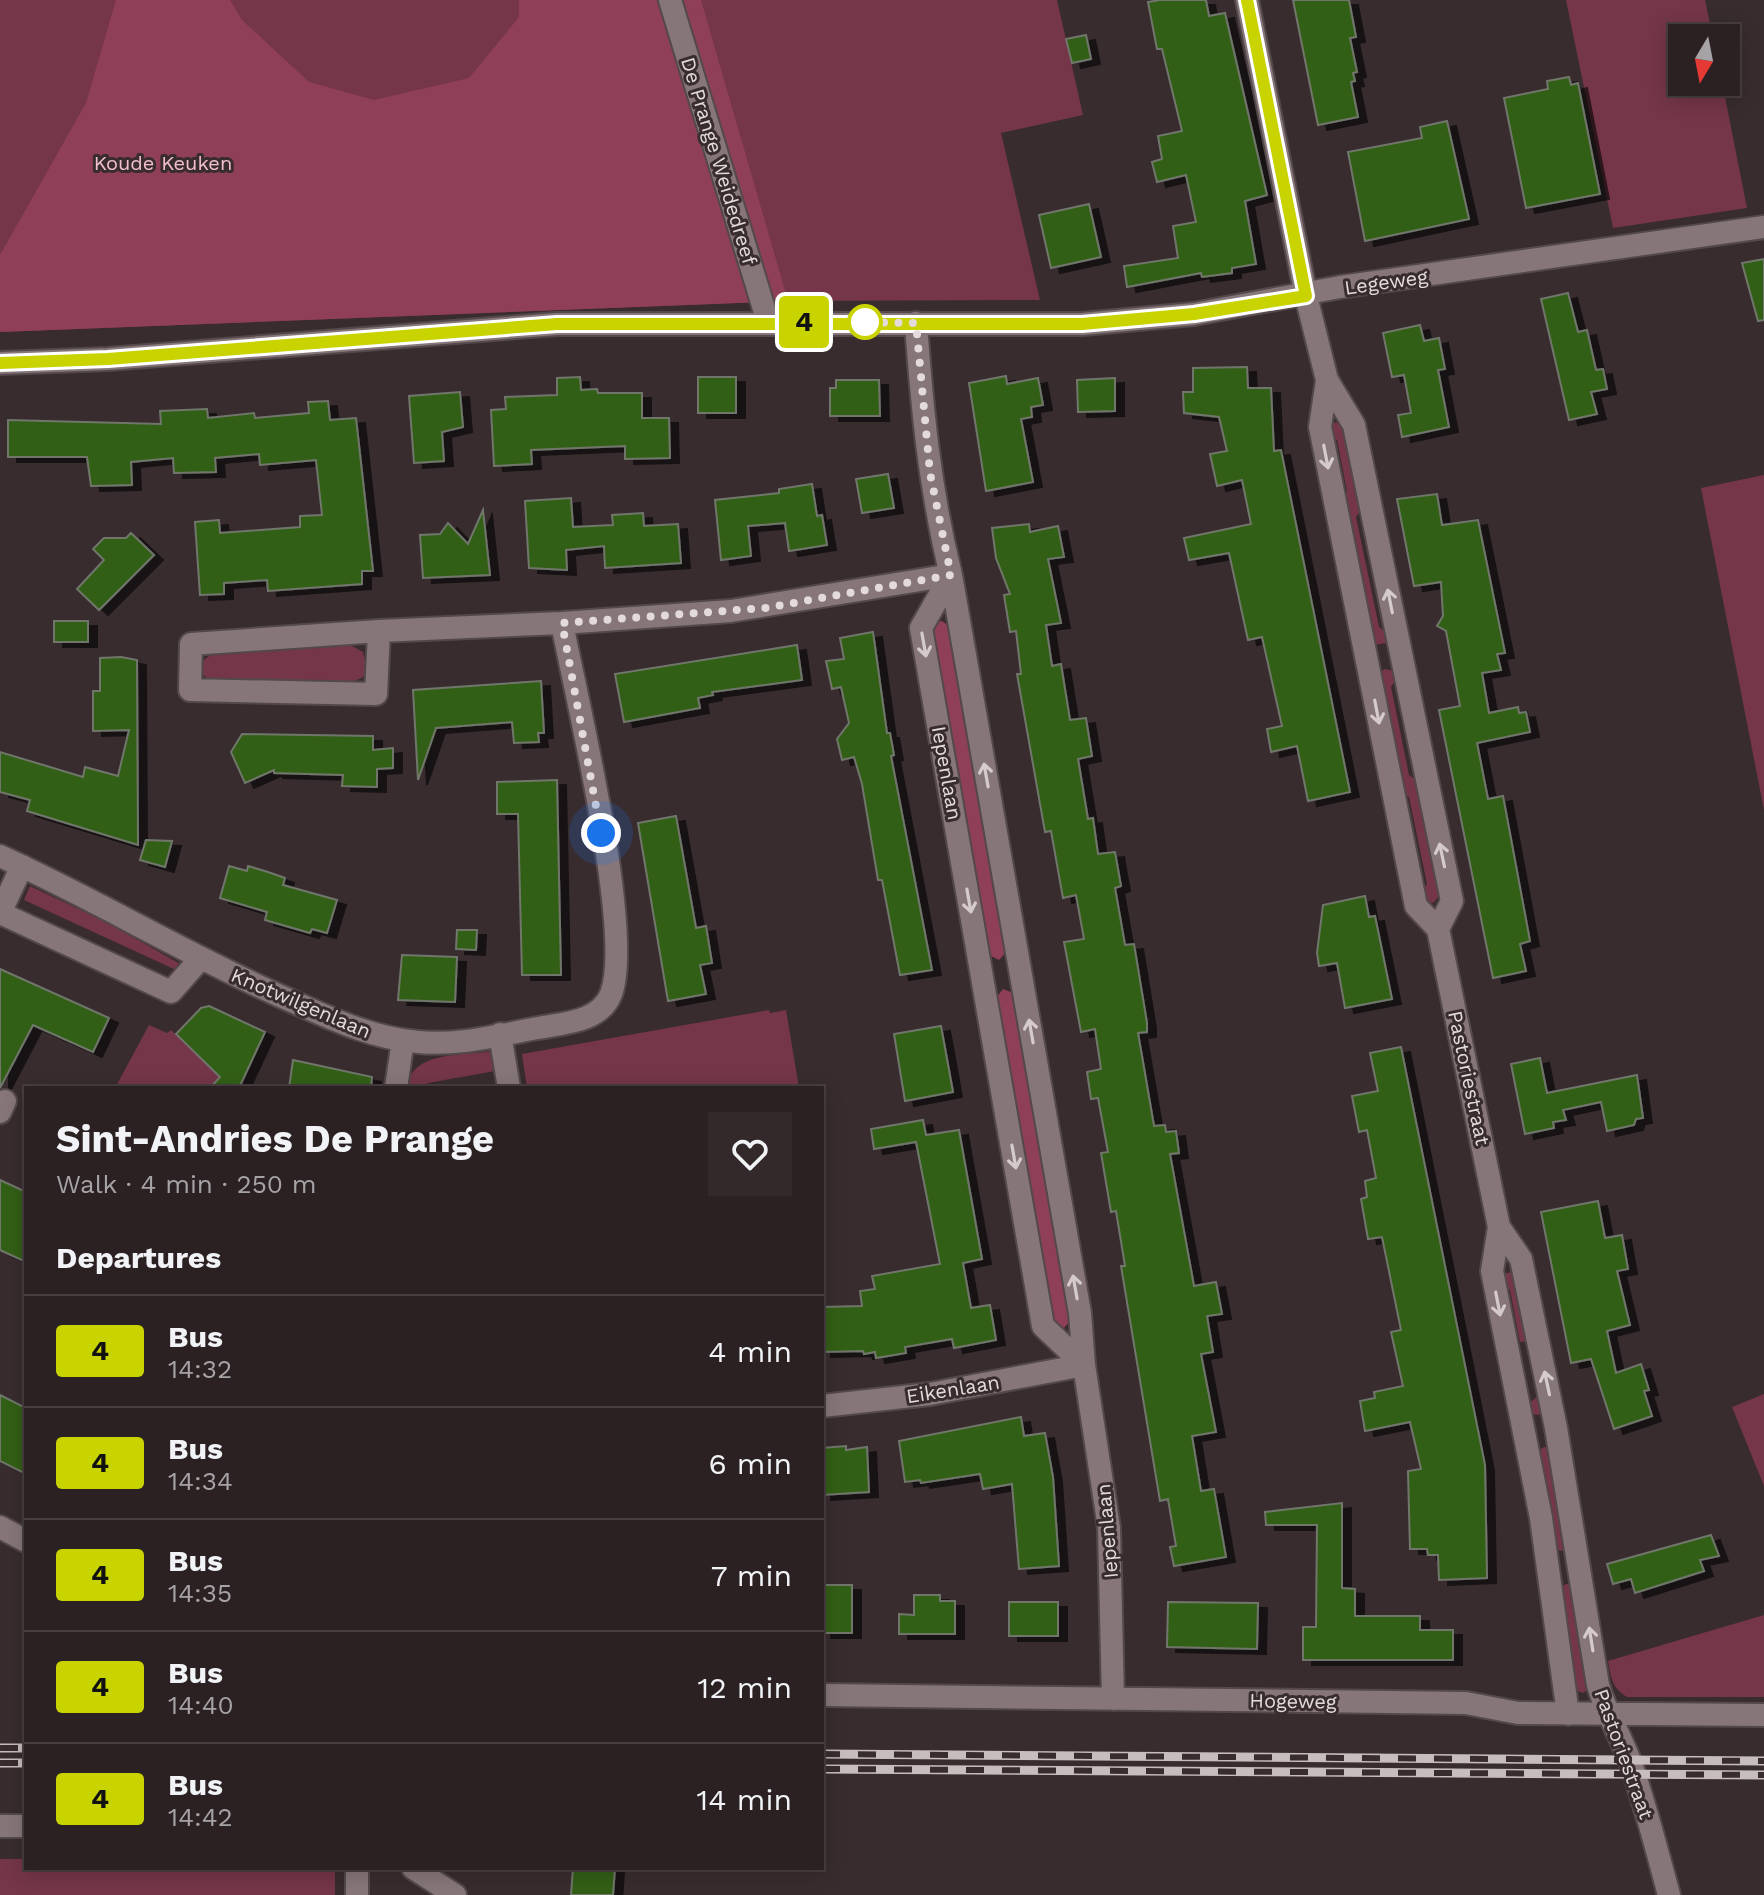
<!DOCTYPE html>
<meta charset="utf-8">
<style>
:root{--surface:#2b2123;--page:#33292b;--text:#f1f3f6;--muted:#a6a3a6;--line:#473e41}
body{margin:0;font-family:"Work Sans",sans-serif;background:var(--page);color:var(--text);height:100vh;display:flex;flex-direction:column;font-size:30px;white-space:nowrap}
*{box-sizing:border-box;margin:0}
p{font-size:26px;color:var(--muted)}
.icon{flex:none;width:44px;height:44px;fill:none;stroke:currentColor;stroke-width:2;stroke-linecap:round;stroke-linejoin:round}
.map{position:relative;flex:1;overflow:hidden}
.sheet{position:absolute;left:24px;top:1086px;width:800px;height:784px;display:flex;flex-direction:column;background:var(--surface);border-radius:0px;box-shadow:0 4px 20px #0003,0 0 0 2px var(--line)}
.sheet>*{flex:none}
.badge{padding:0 16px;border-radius:6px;font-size:28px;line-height:52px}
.needle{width:52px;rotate:190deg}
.controls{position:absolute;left:1668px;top:24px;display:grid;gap:16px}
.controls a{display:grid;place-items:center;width:72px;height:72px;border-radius:0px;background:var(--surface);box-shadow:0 4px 20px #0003,0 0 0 2px var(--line);font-size:40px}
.you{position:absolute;width:40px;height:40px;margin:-20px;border:6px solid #fff;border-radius:50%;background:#1a73e8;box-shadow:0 0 0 12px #1a73e833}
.map>.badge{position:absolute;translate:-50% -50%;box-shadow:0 0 0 4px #fff}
h2{padding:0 32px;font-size:30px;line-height:72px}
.round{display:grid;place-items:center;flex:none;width:84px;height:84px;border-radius:0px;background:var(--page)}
.headline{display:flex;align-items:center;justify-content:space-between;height:136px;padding:0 32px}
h1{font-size:38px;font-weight:700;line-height:60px}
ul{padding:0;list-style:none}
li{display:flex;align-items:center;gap:24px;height:112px;padding:0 32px;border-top:2px solid var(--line)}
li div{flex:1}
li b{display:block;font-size:30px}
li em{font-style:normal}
li .badge{min-width:88px;font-weight:700;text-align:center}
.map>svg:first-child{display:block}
.green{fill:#743648}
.forest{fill:#903f58}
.building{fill:#335e14;stroke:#6f776b;stroke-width:2;filter:url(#shadow)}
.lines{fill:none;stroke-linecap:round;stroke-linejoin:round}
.minor-casing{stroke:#53484a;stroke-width:26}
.minor{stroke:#86767a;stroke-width:22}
.rail-casing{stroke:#c7bdbf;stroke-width:9}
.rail{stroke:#392c2f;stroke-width:6;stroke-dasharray:18;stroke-linecap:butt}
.oneway{stroke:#d5cbcd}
.line-casing{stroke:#fff;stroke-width:18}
.line{stroke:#c8d300;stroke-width:12}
.walk{stroke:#e3dadc;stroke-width:8;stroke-dasharray:0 14.4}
.stop-dot{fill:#fff;stroke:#c8d300;stroke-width:4}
.labels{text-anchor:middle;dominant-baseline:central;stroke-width:6;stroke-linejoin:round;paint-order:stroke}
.street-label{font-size:20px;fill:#e3dadc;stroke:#392c2f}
.park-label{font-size:20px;fill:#f0c0cb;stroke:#392c2f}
</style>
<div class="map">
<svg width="1764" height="1895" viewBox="0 0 1764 1895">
<defs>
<filter id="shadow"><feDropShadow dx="9" dy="5" stdDeviation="0" flood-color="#0009"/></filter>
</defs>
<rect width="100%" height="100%" fill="#392c2f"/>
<path class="green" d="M0,0H1057L1083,115L1001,133L1040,300L788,301L0,332Z
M1566,0H1705L1713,38H1682V82H1722L1747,208L1613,228Z
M1341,422L1362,508L1356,517L1379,627L1388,633L1386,643L1374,645L1341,500L1347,491L1337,440L1328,435L1331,423Z
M1764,475V810L1701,488Z
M350,645L363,652L367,669L363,677L349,684L208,679L201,673V662L212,654Z
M1385,669L1394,671L1397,678L1391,687L1409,775L1418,781L1440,895L1433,903L1427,902L1421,893L1427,884L1409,797L1400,791L1380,672Z
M30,886L110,924L182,965L176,970L24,900Z
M769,1010L770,1013L786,1010L799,1088H527L522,1054Z
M149,1025L167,1033L171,1030L232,1088H115Z
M492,1051L495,1071L428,1083L426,1088H406C413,1050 462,1056 492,1051Z
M1511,1272L1515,1273L1543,1413L1538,1415L1529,1413L1526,1406L1539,1395L1527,1341L1520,1342L1510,1290L1501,1285L1504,1274Z
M1764,1394V1486L1732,1407Z
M1544,1447L1550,1448L1556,1457L1550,1465L1560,1531L1569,1538L1567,1548L1561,1551L1553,1548L1538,1451Z
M1566,1584H1571L1589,1689L1583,1693L1575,1690L1561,1587Z
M1764,1615V1697H1627C1612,1688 1611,1678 1608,1661Z
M0,1859H26V1868H335V1895H0Z"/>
<path class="forest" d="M116,0H230L242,20L309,82L374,100L469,78L519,17V0H701L788,301L0,332V255L86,103Z
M942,621L949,626L1006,952L999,960L989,955L932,631L937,622Z
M1003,989L1013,993L1071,1320L1063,1329L1054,1326L996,998Z"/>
<path class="building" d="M1160,0H1206L1209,16L1225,13L1267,195L1245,201L1256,264L1232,268V273L1202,277L1201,273L1127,287L1124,266L1178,258L1173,226L1196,222L1186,175L1157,182L1152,162L1162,159L1158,136L1182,131L1162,49H1157L1148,2Z
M1293,0H1349L1356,37L1350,38L1357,72L1353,73L1355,81L1351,82L1358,117L1318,125Z
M1086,35L1091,59L1072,63L1066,39Z
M1569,77L1571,85L1578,83L1600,194L1526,208L1504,98L1548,89L1547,81Z
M1447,121L1469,219L1365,241L1348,152L1422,138L1420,127Z
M1089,204L1101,257L1051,268L1039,215Z
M1764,259V320L1758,321L1742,263Z
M1568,293L1578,332L1587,330L1596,370L1603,369L1607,389L1591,392L1597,414L1569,420L1541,299Z
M1420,325L1424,341L1439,338L1445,369L1438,370L1449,427L1402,437L1398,415L1411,413L1404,375L1392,377L1383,333Z
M1247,367L1248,388H1271L1274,451L1281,450L1350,792L1308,801L1297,746L1271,752L1267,729L1282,726L1262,637L1248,640L1229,553L1189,560L1184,538L1251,524L1242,480L1217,486L1210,454L1227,451L1219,417L1184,413L1183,392H1193V368Z
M1006,376L1007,384L1038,378L1043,405L1031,407L1032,417L1021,419L1033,482L986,491L969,383Z
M580,377L581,390L597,389L598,393H642V418H669L670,458L625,459V446L531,450L532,464L494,466L491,410L506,409L505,397L557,395V378Z
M698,377H736V413H698Z
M1115,378V411L1078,412L1077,380Z
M836,380H879L880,416H830V388H836Z
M460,392L463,427L442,432L444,461L414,463L409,396Z
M328,401L330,420L356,418L373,571H362V584L268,591L267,580L224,583V594L200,595L195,522L219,520L220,533L300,527V516L322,515L316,460L260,465L259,454L215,458L216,472L174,473L173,458L131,462L132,485L91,486L87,457H8V420L161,424L160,411L207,409L208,418L254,413L255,418L309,413L308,402Z
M888,474L894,508L862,513L856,479Z
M812,484L817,516L822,515L827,545L789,551L785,523L748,526L751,556L721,560L715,500L779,493V489Z
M1437,494L1442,525L1478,520L1505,653L1497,654L1501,670L1482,673L1489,713L1518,707L1519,713L1526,712L1530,732L1477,743L1488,799L1503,796L1530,941L1520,944L1526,971L1493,978L1439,710L1460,706L1446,631L1437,626L1443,616L1441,582L1414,586L1397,499Z
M571,498L573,527L613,525L612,515L643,513L644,526L678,524L681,563L605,568L604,546L566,550L567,570L529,568L525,501Z
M483,510L490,575L423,578L420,535L440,534L448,523L468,544Z
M1029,524L1030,532L1058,526L1064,557L1048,559L1061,623L1046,625L1052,666L1061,664L1070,720L1086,718L1092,756L1078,759L1088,819L1093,818L1098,854L1115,852L1121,886L1115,888L1125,945L1134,944L1147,1023V1032L1138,1033L1154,1126L1165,1125L1166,1132L1176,1131L1179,1153L1170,1154L1194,1286L1216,1282L1222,1314L1207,1316L1213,1352L1201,1354L1216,1432L1192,1436L1201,1491L1214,1489L1226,1557L1174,1566L1170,1547L1176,1546L1168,1499L1160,1501L1121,1266H1125L1116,1211L1111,1212L1101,1153L1108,1152L1098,1098L1091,1099L1087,1072L1101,1069L1095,1029L1081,1032L1064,942L1084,939L1076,895L1063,898L1051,831L1045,832L1017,674H1021L1016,631L1010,632L1004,595L1010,594L996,558L992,528Z
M131,533L154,555L99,610L77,589L104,560L93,549L104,538H126Z
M54,621H88V642H54Z
M873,632L887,733H890L894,755L891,756L932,970L900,975L882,880H878L862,784L854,757L842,760L837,739L849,723L841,687L832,689L826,661L844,659L840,638Z
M797,645L802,680L712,692L713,695L698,698L700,708L624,722L615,674Z
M121,657L137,660L138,845L27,811L30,800L0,792V752L83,777L85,767L118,776L129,730L93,731V691H100V658Z
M541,681L544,733H538L539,742L514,743L512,722L436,728L418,780L413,690Z
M242,734L373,736V750L393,748V768L377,769V787L342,786L343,775L274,773V770L245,783L231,752Z
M557,780L561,975H522L518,814H497V782Z
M676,816L696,928L706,926L712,963L700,965L706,994L668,1001L638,823Z
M146,840L172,841L165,867L140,860Z
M229,866L247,871L248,866L268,872L285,878L283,885L337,900L327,933L312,929L310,933L265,920L267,912L220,898Z
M1365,896L1369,917L1375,916L1392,999L1345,1008L1337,963L1319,966L1317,953L1323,905Z
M457,930H477L476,950L456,949Z
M402,955L457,957L455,1002L398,1000Z
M0,969L109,1018L93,1052L33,1025L0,1088Z
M209,1006L265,1032L239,1088H210L220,1077L176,1034L201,1008Z
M941,1026L953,1092L905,1101L894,1034Z
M1401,1047L1485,1465L1487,1578L1439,1580L1438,1555H1428L1427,1549H1410L1408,1471L1421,1469L1410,1422L1365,1431L1360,1401L1375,1398L1374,1392L1403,1386L1391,1332L1401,1330L1382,1237L1368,1239L1361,1199L1367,1197L1365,1181L1376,1178L1367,1130L1359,1132L1352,1096L1378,1091L1370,1053Z
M1540,1058L1547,1093L1637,1075L1643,1118L1636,1119L1634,1125L1607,1131L1601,1102L1563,1110L1566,1120L1553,1122L1554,1128L1525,1134L1511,1064Z
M293,1060L372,1077L371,1088H289Z
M923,1120L926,1135L959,1130L982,1259L963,1263L971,1308L990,1305L996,1340L954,1348L952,1339L905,1347L906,1353L876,1358L875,1352L864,1354L863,1351L822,1352V1307L862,1306L860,1291L875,1289L872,1276L940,1264L916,1142L874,1149L871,1129Z
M0,1180L26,1192V1262L0,1250Z
M1598,1201L1605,1238L1622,1235L1628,1269L1617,1271L1630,1325L1607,1331L1616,1373L1641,1364L1649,1390L1644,1391L1652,1416L1614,1429L1591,1359L1571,1363L1541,1212Z
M0,1395L26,1408V1474L0,1461Z
M1021,1417L1024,1436L1045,1433L1053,1477L1059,1566L1019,1569L1012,1484L983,1489L980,1474L921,1483L920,1480L905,1482L899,1441Z
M846,1446V1450L867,1447L869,1492L822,1495V1448Z
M1342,1503V1588L1355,1589V1616H1420V1630H1453V1660H1303V1627H1316L1317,1525H1266L1265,1512Z
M1711,1535L1719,1556L1700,1560L1704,1571L1635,1593L1631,1579L1613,1584L1607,1564Z
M822,1585H852V1633H822Z
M914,1595H940V1601H955V1634H899V1614L914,1615Z
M1009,1602H1058V1636H1009Z
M1168,1602L1258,1603L1257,1649L1167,1647Z
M573,1868H615L613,1895H571Z"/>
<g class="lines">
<g class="minor-casing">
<path id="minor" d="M670,0L768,322
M1247,0L1306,296L1327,380L1354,425L1452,901L1438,929
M916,323C922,409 930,491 951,575L1080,1313L1084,1365L1109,1528L1113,1699
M0,363L108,359L557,324H1082L1194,314L1340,287L1764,227
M1327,380L1320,427L1416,906L1438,929L1499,1227L1492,1271L1541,1518L1568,1714
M951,575L921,628L1043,1326L1084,1365
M379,631L562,623L731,611L951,575
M379,631L376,694L190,690L191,644Z
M0,856C97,900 189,956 287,999C330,1018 371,1038 418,1042C459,1046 499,1035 538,1028C564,1023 600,1022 611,994C634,933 576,697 562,623
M22,866L0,913L171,992L201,958
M500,1034L509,1088
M396,1088L403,1040
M0,1112L5,1101
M1499,1227L1521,1259L1556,1428L1598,1685C1606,1713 1621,1736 1631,1764C1646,1807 1657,1851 1669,1895
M822,1406L930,1394L1084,1365
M0,1527L26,1541
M822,1695L1466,1703L1518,1713L1764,1715
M0,1826H26
M357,1868V1895
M413,1868L455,1895"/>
</g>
<use href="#minor" class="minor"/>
<g class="rail-casing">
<path id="rail" d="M0,1748H26
M822,1754L1764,1761
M0,1763H26
M822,1769L1764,1775"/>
</g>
<use href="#rail" class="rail"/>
</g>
<defs><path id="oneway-shaft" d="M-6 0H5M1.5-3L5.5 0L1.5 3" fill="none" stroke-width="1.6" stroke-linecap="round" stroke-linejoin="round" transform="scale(2)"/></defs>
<g class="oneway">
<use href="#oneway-shaft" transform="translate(1326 457) rotate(79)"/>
<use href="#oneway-shaft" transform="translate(1390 601) rotate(-101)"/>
<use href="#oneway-shaft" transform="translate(924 645) rotate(80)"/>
<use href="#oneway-shaft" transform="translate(1377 712) rotate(79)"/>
<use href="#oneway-shaft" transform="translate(986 775) rotate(-100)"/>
<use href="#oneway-shaft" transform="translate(1442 855) rotate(-102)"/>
<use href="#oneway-shaft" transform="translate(969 901) rotate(80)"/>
<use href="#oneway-shaft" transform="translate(1031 1031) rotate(-100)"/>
<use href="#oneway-shaft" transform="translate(1014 1157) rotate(80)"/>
<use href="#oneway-shaft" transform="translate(1075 1287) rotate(-100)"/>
<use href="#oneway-shaft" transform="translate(1498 1304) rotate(79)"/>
<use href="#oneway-shaft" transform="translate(1547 1383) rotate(-102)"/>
<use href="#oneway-shaft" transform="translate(1591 1639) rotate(-99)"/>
</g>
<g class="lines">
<g class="line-casing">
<path id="line" d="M0,363L108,359L557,324H1082L1194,314L1306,296L1247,0"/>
</g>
<use href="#line" class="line"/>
<path class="walk" d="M601,833L562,623L765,608L951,575L930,473L916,323L852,322H865"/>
</g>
<circle class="stop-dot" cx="865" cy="322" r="16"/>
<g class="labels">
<g class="street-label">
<text transform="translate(719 161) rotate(73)">De Prange Weidedreef</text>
<text transform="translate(1386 282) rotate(-8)">Legeweg</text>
<text transform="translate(947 773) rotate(80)">Iepenlaan</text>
<text transform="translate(301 1003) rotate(23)">Knotwilgenlaan</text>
<text transform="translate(1469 1078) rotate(78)">Pastoriestraat</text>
<text transform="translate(953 1389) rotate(-9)">Eikenlaan</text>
<text transform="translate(1107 1531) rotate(-95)">Iepenlaan</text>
<text transform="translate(1293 1701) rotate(1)">Hogeweg</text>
<text transform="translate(1624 1754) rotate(70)">Pastoriestraat</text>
</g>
<g class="park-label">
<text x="163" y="163">Koude Keuken</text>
</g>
</g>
</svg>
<div class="controls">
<a><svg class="needle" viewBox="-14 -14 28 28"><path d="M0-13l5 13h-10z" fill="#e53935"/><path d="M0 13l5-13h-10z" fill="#a6a3a6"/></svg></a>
</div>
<div class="you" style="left:601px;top:833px"></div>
<b class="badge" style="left:804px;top:322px;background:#c8d300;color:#111">4</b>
<section class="sheet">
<div class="headline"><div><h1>Sint-Andries De Prange</h1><p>Walk · 4 min · 250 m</p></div><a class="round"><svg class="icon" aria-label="heart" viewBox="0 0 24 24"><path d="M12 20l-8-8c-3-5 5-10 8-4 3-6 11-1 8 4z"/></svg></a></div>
<h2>Departures</h2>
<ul>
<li><span class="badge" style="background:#c8d300;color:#111">4</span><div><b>Bus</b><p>14:32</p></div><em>4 min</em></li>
<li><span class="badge" style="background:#c8d300;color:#111">4</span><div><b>Bus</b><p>14:34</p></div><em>6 min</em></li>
<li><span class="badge" style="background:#c8d300;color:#111">4</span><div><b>Bus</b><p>14:35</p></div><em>7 min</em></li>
<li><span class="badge" style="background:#c8d300;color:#111">4</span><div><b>Bus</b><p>14:40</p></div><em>12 min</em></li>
<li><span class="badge" style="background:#c8d300;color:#111">4</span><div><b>Bus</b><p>14:42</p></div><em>14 min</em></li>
</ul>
</section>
</div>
